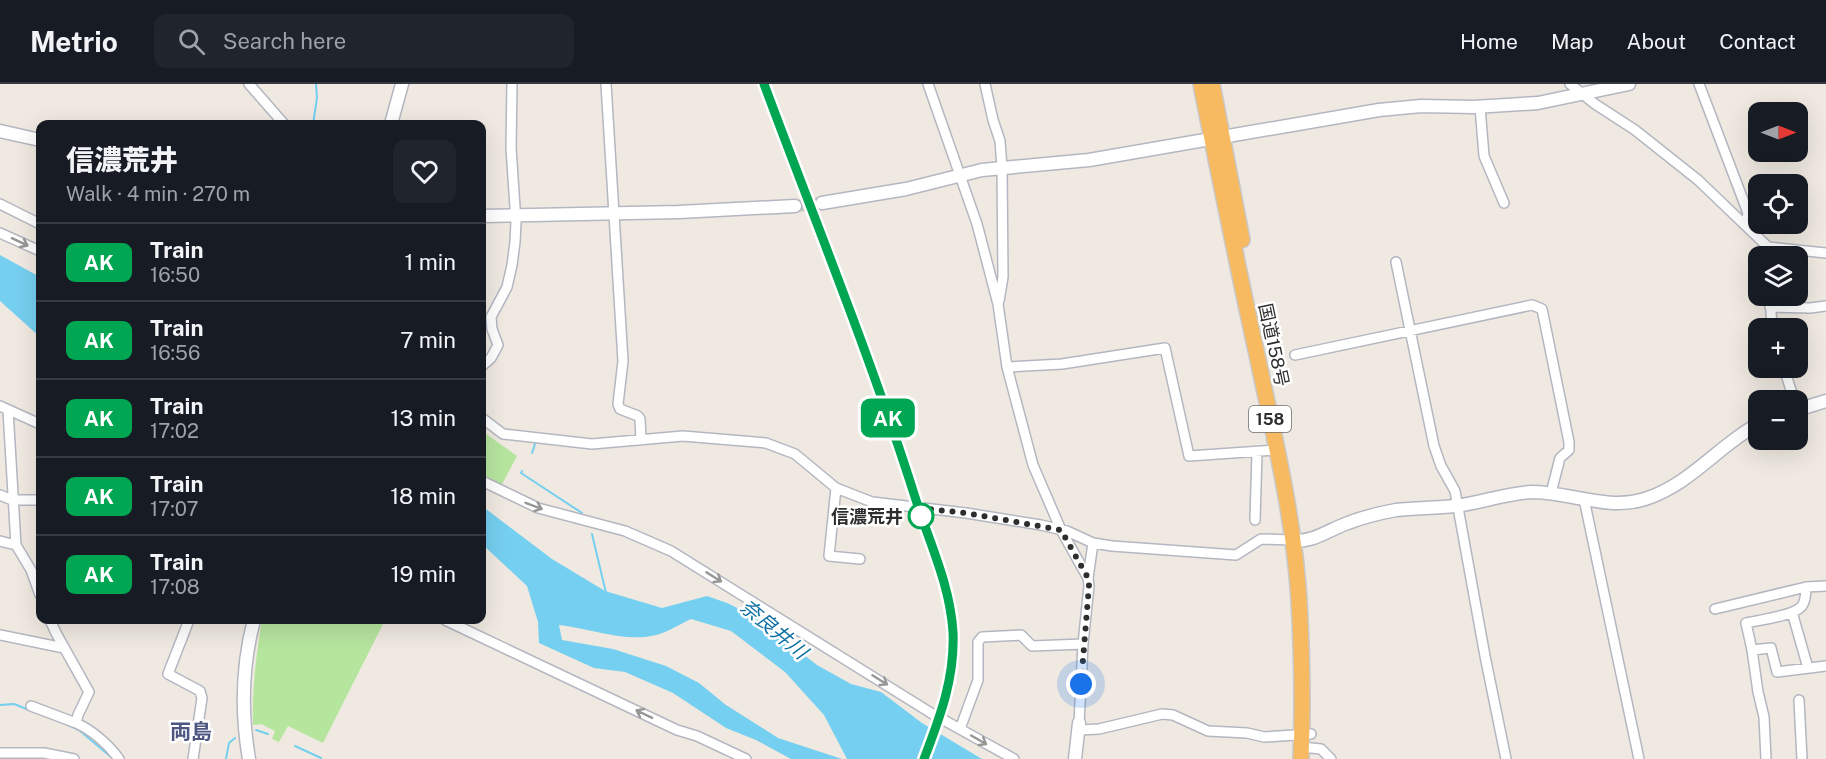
<!DOCTYPE html>
<meta charset="utf-8">
<style>
:root{--surface:#171b24;--page:#20242c;--text:#f1f3f6;--muted:#9ea1a6;--line:#363941}
body{margin:0;font-family:"Public Sans","Noto Sans JP",sans-serif;background:var(--page);color:var(--text);height:100vh;display:flex;flex-direction:column;font-size:22px;white-space:nowrap}
*{box-sizing:border-box;margin:0}
p{font-size:20px;color:var(--muted)}
.icon{flex:none;width:33px;height:33px;fill:none;stroke:currentColor;stroke-width:2;stroke-linecap:round;stroke-linejoin:round}
.map{position:relative;flex:1;overflow:hidden}
.drawer{position:absolute;left:36px;top:36px;width:450px;height:504px;display:flex;flex-direction:column;background:var(--surface);border-radius:12px;box-shadow:0 6px 24px #0002}
.drawer>*{flex:none}
.badge{padding:0 12px;border-radius:9px;font-size:21px;line-height:39px}
.needle{width:39px;rotate:90deg}
.controls{position:absolute;left:1748px;top:18px;display:grid;gap:12px}
.controls a{display:grid;place-items:center;width:60px;height:60px;border-radius:12px;background:var(--surface);box-shadow:0 6px 24px #0002;font-size:30px}
.you{position:absolute;width:30px;height:30px;margin:-15px;border:4px solid #fff;border-radius:50%;background:#1a73e8;box-shadow:0 0 0 9px #1a73e833}
.map>.badge{position:absolute;translate:-50% -50%;box-shadow:0 0 0 3px #fff}
.round{display:grid;place-items:center;flex:none;width:63px;height:63px;border-radius:12px;background:var(--page)}
.head{display:flex;align-items:center;justify-content:space-between;height:102px;padding:0 30px}
h1{font-size:28px;font-weight:800;line-height:45px}
ul{padding:0;list-style:none}
li{display:flex;align-items:center;gap:18px;height:78px;padding:0 30px;border-top:2px solid var(--line)}
li div{flex:1}
li b{display:block;font-size:22px}
li em{font-style:normal}
li .badge{min-width:66px;font-weight:700;text-align:center}
header{display:flex;align-items:center;gap:36px;box-sizing:border-box;height:84px;padding:0 30px;background:var(--surface);border-bottom:2px solid var(--line)}
header strong{font-size:28px}
nav{display:flex;gap:33px;margin-inline-start:auto;font-size:21px}
.search{width:420px;height:54px;background:var(--page);display:flex;align-items:center;gap:15px;box-sizing:border-box;padding:0 21px;border-radius:12px;color:var(--muted);font-size:22px}
.map>svg:first-child{display:block}
.green{fill:#b6e59e}
.water{fill:#75cff0}
.lines{fill:none;stroke-linecap:round;stroke-linejoin:round}
.stream{stroke:#75cff0;stroke-width:2}
.tertiary-tunnel{stroke:#c8c4bd;stroke-width:12;stroke-dasharray:12 6;stroke-linecap:butt}
.minor-casing{stroke:#b4b7c1;stroke-width:12}
.tertiary-casing{stroke:#b4b7c1;stroke-width:15}
.trunk-casing{stroke:#c9c9c9;stroke-width:18}
.minor{stroke:#fff;stroke-width:9}
.tertiary{stroke:#fff;stroke-width:12}
.trunk{stroke:#f8ba60;stroke-width:15}
.rail-casing{stroke:#a3a6b8;stroke-width:4.5}
.rail{stroke:#fff;stroke-width:2;stroke-dasharray:7;stroke-linecap:butt}
.oneway{stroke:#969696}
.line-casing{stroke:#fff;stroke-width:14}
.line{stroke:#00a651;stroke-width:9}
.walk{stroke:#2e2e2e;stroke-width:6;stroke-dasharray:0 10.8}
.stop-dot{fill:#fff;stroke:#00a651;stroke-width:3}
.labels{text-anchor:middle;dominant-baseline:central;stroke-width:5;stroke-linejoin:round;paint-order:stroke}
.shield{fill:#fff;stroke:#6d6d6d;stroke-width:1.5}
.shield-label{font-size:16px;font-weight:bold;fill:#2e2e2e}
.street-label{font-size:18px;fill:#2e2e2e;stroke:#fff}
.stop-label{font-size:18px;font-weight:bold;fill:#2e2e2e;stroke:#fff;text-anchor:end}
.water-label{font-size:20px;font-style:italic;fill:#0d6fa3;stroke:#fff}
.quarter-label{font-size:21px;font-weight:bold;fill:#4d5680;stroke:#fff}
</style>
<header>
<strong>Metrio</strong>
<div class="search"><svg class="icon" aria-label="search" viewBox="0 0 24 24"><circle cx="10" cy="10" r="6"/><path d="M15 15l6 6"/></svg>Search here</div>
<nav><a>Home</a><a>Map</a><a>About</a><a>Contact</a></nav>
</header>
<div class="map">
<svg width="1826" height="675" viewBox="0 0 1826 675">
<rect width="100%" height="100%" fill="#efe9e1"/>
<path class="green" d="M482,347L517,372L500,404L482,394Z
M262,536H385L323,659L288,642L279,658L272,655L275,647L261,640L253,641C252,605 256,571 262,536Z"/>
<path class="water" d="M0,171L40,193V253L0,217Z
M482,422L552,475L605,507L662,524L707,512L727,519L752,531L817,581L851,600L881,608L922,639L982,675H847L824,631L785,588L731,547L691,535C680,540 668,548 656,551C625,559 589,544 559,541L562,556L613,565L666,582L699,599L726,621L778,654L842,675H791L756,656L726,644L673,609L625,588L594,584L539,559L538,538L527,502L482,460Z"/>
<g class="lines">
<path class="stream" d="M313,40L317,14L316,0
M532,369L535,360
M522,387L521,389L582,429
M592,450L606,509
M0,621L14,620L29,626
M57,636L79,646L111,673
M256,646L268,650
M295,662L321,674
M226,675L229,659L235,654"/>
<path class="tertiary-tunnel" d="M795,122L822,119"/>
<g class="minor-casing">
<path id="minor" d="M249,0L284,40
M606,0L623,277L618,320L620,325L638,332L640,335L641,356
M928,0L977,140L998,220L1007,283L1033,381L1061,446L1088,494L1089,502L1083,560L1079,639
M985,0L993,36L1000,57L1002,83L1003,193L999,217
M1570,0L1595,20L1635,46L1698,96L1768,163L1826,169
M1699,0L1748,129L1746,140
M1480,23L1484,72L1504,119
M0,120L40,140
M0,149L40,167
M1396,178L1434,362L1441,382L1455,407L1485,572L1506,675
M1770,212L1772,244
M1770,223L1810,224L1826,222
M1295,271L1532,221L1542,225L1569,358V366L1560,374L1551,409
M482,282L491,274L498,261L492,245L491,233L507,203L512,181L515,158L516,138L511,64L512,0
M1007,283L1062,280L1165,264L1189,372L1277,366
M1784,284L1794,316
M0,322L40,340
M8,326L16,461L31,486L40,511
M482,334L503,350L592,360L683,352L766,359L795,370L836,404L872,418L966,429L1041,441L1067,447L1093,459L1112,462L1236,471L1261,455L1292,456
M482,397L538,424L625,447L671,467L931,629L1014,675
M836,404L829,472L860,475
M0,411L12,416H40
M1584,415L1639,675
M1255,436L1257,368
M0,457L16,461
M1088,494L1093,459
M1715,525L1806,503L1826,502
M1792,528L1808,584
M50,536L56,549L89,608L78,631L76,639C92,646 109,661 119,675
M189,536L168,590L200,607L202,614L193,675
M445,536L677,646L697,652L746,675
M0,551L64,564
M1752,566L1771,564L1777,588L1826,582
M1799,616L1802,675
M31,622L76,639
M960,645L978,596V558L982,553L1021,551L1032,562L1083,560
M1079,646L1099,645L1162,630L1173,631L1208,647L1247,649L1264,653L1311,650
M1301,663L1321,665L1331,675
M0,669H44L74,675
M1766,675L1764,633L1758,608L1752,566L1746,539C1759,536 1794,532 1802,522C1806,516 1806,509 1806,503"/>
</g>
<g class="tertiary-casing">
<path id="tertiary" d="M391,40L402,0
M0,47L40,56
M822,119L906,105L982,86L1089,76L1379,26L1421,22L1474,23L1538,19L1629,0
M482,132L679,128L795,122
M1797,326L1826,317
M1292,456C1311,460 1330,445 1348,439C1363,433 1380,429 1396,426C1416,424 1436,424 1455,422C1481,419 1506,409 1532,408C1569,408 1608,427 1645,415C1691,400 1718,362 1758,340
M249,675C241,628 242,581 254,536
M1075,675L1079,639"/>
</g>
<g class="trunk-casing">
<path id="trunk" d="M1201,0C1219,90 1237,181 1257,271C1274,352 1294,434 1299,516C1302,569 1303,622 1301,675
M1212,0L1242,156"/>
</g>
<use href="#minor" class="minor"/>
<use href="#tertiary" class="tertiary"/>
<use href="#trunk" class="trunk"/>
<g class="rail-casing">
<path id="rail" d="M764,0C812,128 862,256 906,386C923,439 947,491 952,547
M924,675L940,634L951,593L952,539"/>
</g>
<use href="#rail" class="rail"/>
</g>
<defs><path id="oneway-shaft" d="M-6 0H5M1.5-3L5.5 0L1.5 3" fill="none" stroke-width="1.6" stroke-linecap="round" stroke-linejoin="round" transform="scale(1.5)"/></defs>
<g class="oneway">
<use href="#oneway-shaft" transform="translate(20 158) rotate(25)"/>
<use href="#oneway-shaft" transform="translate(534 422) rotate(21)"/>
<use href="#oneway-shaft" transform="translate(714 493) rotate(32)"/>
<use href="#oneway-shaft" transform="translate(880 596) rotate(32)"/>
<use href="#oneway-shaft" transform="translate(644 630) rotate(-154)"/>
<use href="#oneway-shaft" transform="translate(979 656) rotate(30)"/>
</g>
<g class="lines">
<g class="line-casing">
<path id="line" d="M764,0C815,137 871,274 915,413C929,458 950,500 953,548C955,594 940,633 924,675"/>
</g>
<use href="#line" class="line"/>
<path class="walk" d="M921,432L918,424L966,429L1061,446L1088,494L1089,502L1081,600"/>
</g>
<circle class="stop-dot" cx="921" cy="432" r="12"/>
<g class="labels">
<rect class="shield" x="1249" y="322" width="42" height="26" rx="4.5"/>
<g class="shield-label">
<text x="1270" y="335">158</text>
</g>
<g class="street-label">
<text transform="translate(1274 261) rotate(78)">国道158号</text>
</g>
<g class="stop-label">
<text x="903" y="432">信濃荒井</text>
</g>
<g class="water-label">
<text transform="translate(774 545) rotate(40)">奈良井川</text>
</g>
<g class="quarter-label">
<text x="191" y="647">両島</text>
</g>
</g>
</svg>
<div class="controls">
<a><svg class="needle" viewBox="-14 -14 28 28"><path d="M0-13l5 13h-10z" fill="#e53935"/><path d="M0 13l5-13h-10z" fill="#9ea1a6"/></svg></a>
<a><svg class="icon" aria-label="locate" viewBox="0 0 24 24"><circle cx="12" cy="12" r="6"/><path d="M12 2v4M12 18v4M2 12h4M18 12h4"/></svg></a>
<a><svg class="icon" aria-label="layers" viewBox="0 0 24 24"><path d="M12 4l9 5-9 5-9-5zM3 14l9 5 9-5"/></svg></a>
<a>+</a>
<a>−</a>
</div>
<div class="you" style="left:1081px;top:600px"></div>
<b class="badge" style="left:888px;top:334px;background:#00a651;color:#fff">AK</b>
<section class="drawer">
<div class="head"><div><h1>信濃荒井</h1><p>Walk · 4 min · 270 m</p></div><a class="round"><svg class="icon" aria-label="heart" viewBox="0 0 24 24"><path d="M12 20l-8-8c-3-5 5-10 8-4 3-6 11-1 8 4z"/></svg></a></div>
<ul>
<li><span class="badge" style="background:#00a651;color:#fff">AK</span><div><b>Train</b><p>16:50</p></div><em>1 min</em></li>
<li><span class="badge" style="background:#00a651;color:#fff">AK</span><div><b>Train</b><p>16:56</p></div><em>7 min</em></li>
<li><span class="badge" style="background:#00a651;color:#fff">AK</span><div><b>Train</b><p>17:02</p></div><em>13 min</em></li>
<li><span class="badge" style="background:#00a651;color:#fff">AK</span><div><b>Train</b><p>17:07</p></div><em>18 min</em></li>
<li><span class="badge" style="background:#00a651;color:#fff">AK</span><div><b>Train</b><p>17:08</p></div><em>19 min</em></li>
</ul>
</section>
</div>
